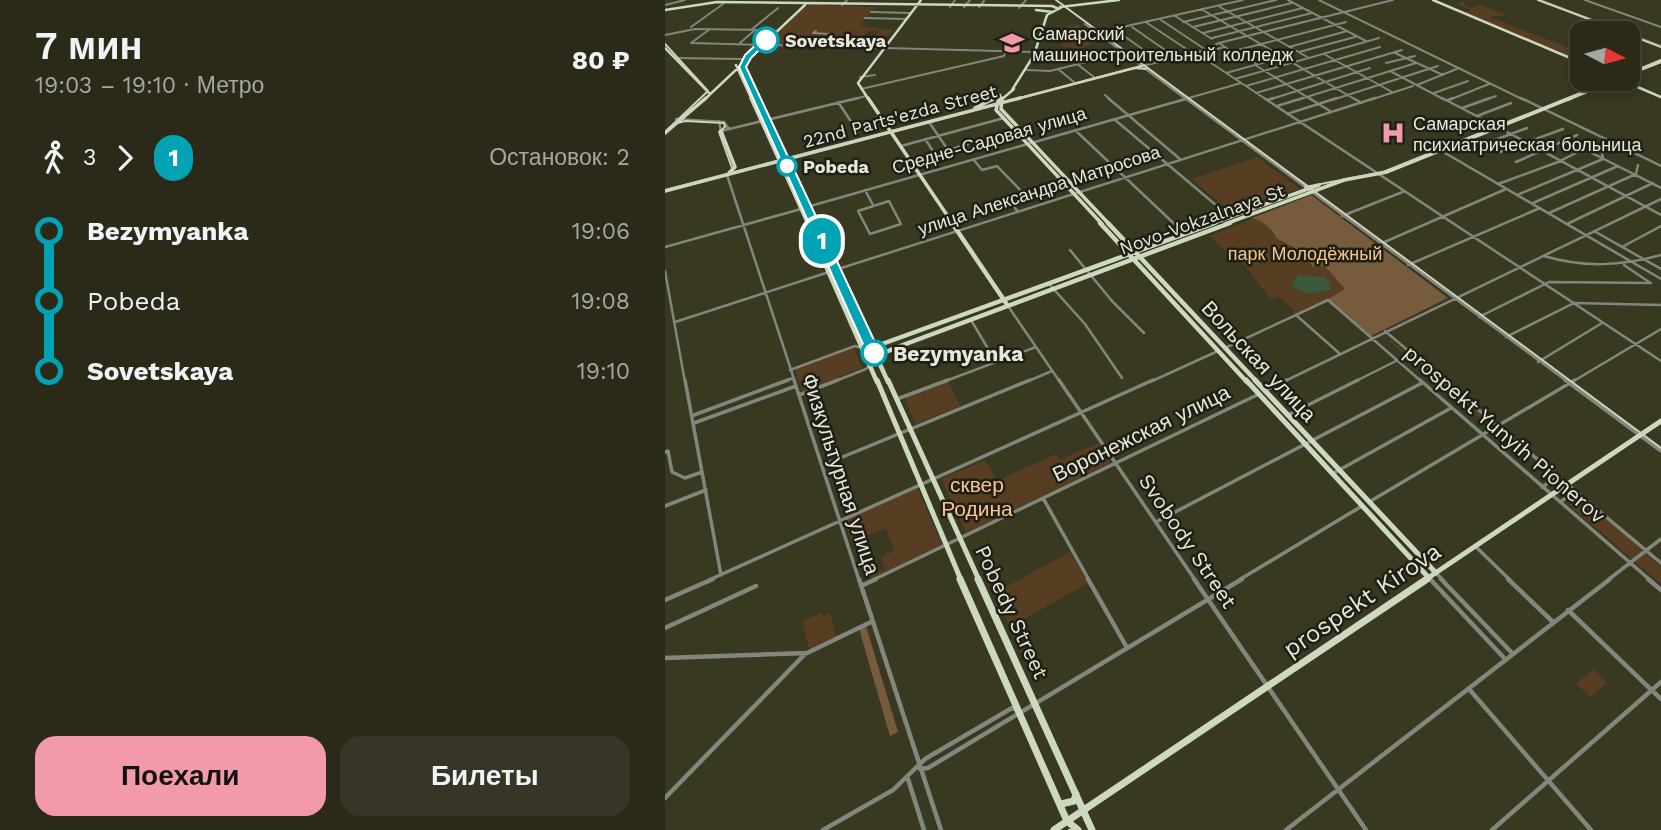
<!DOCTYPE html>
<html lang="ru">
<meta charset="utf-8">
<style>
:root{--surface:#2b2a19;--page:#373626;--text:#f1f3f6;--muted:#a6a7a2;--line:#474638;--accent:#f39aaa}
body{margin:0;font-family:"Work Sans",sans-serif;background:var(--page);color:var(--text);height:100vh;display:flex;flex-direction:column;font-size:26px;white-space:nowrap}
*{box-sizing:border-box;margin:0}
p{font-size:23px;color:var(--muted)}
.icon{flex:none;width:38px;height:38px;fill:none;stroke:currentColor;stroke-width:2;stroke-linecap:round;stroke-linejoin:round}
.map{position:relative;flex:1;overflow:hidden}
.panel{display:flex;flex-direction:column;background:var(--surface);width:665px}
.panel>*{flex:none}
.badge{padding:0 14px;border-radius:23px;font-size:24px;line-height:46px}
.needle{width:46px;rotate:96deg}
.fabs{position:absolute;left:905px;top:21px;display:grid;gap:14px}
.fabs a{display:grid;place-items:center;width:70px;height:70px;border-radius:14px;background:var(--surface);box-shadow:0 4px 10px #0003,0 0 0 2px var(--line);font-size:35px}
.map>.badge{position:absolute;translate:-50% -50%;box-shadow:0 0 0 4px #fff}
.legs{display:flex;align-items:center;gap:10px;height:77px;padding:0 35px;font-size:23px}
.legs p{margin-inline-start:auto}
.headline{display:flex;align-items:center;justify-content:space-between;height:119px;padding:0 35px}
h1{font-size:38px;font-weight:600;line-height:52px}
.button{display:flex;gap:14px;margin-top:auto;padding:14px 35px}
.button a{flex:1;height:80px;border-radius:21px;background:var(--accent);color:#111;font-size:28px;font-weight:600;line-height:80px;text-align:center}
.button a+a{background:var(--page);color:var(--text)}
ul{padding:0 35px;list-style:none}
li{display:flex;align-items:center;gap:24px;height:70px;font-size:26px}
li i{display:grid;place-items:center;width:10px;height:100%;margin:0 9px;background:currentColor}
li i::after{content:'';width:18px;height:18px;margin:-9px;border:5px solid;border-radius:50%;background:var(--surface)}
li p{margin-inline-start:auto}
li:first-child i{background:linear-gradient(#0000 50%,currentColor 0)}
li:last-child i{background:linear-gradient(currentColor 50%,#0000 0)}
main{display:flex;flex:1;min-height:0}
.map>svg:first-child{display:block}
.green{fill:#573e22}
.forest{fill:#765b3d}
.water{fill:#3b593f}
.lines{fill:none;stroke-linecap:round;stroke-linejoin:round}
.minor-far3{stroke:#82877d;stroke-width:2}
.minor-far2{stroke:#82877d;stroke-width:2.5}
.minor-far1{stroke:#82877d;stroke-width:3.5}
.minor{stroke:#82877d;stroke-width:4.5}
.major-far4{stroke:#cdd8c1;stroke-width:2.5}
.major-far3{stroke:#cdd8c1;stroke-width:3.5}
.major-far2{stroke:#cdd8c1;stroke-width:4.5}
.major-far1{stroke:#cdd8c1;stroke-width:5}
.major{stroke:#cdd8c1;stroke-width:7}
.tram-far1{stroke:#cfd0c0;stroke-width:2}
.tram{stroke:#cfd0c0;stroke-width:2.5}
.line-1{fill:#00a3b4;stroke:#fff;stroke-width:2}
.stop-1-dot{fill:#fff;stroke:#00a3b4;stroke-width:3.5}
.labels{text-anchor:middle;dominant-baseline:central;stroke-width:5;stroke-linejoin:round;paint-order:stroke}
.far-poi-label{font-size:18px;fill:#e7e8da;stroke:#1f1f15;text-anchor:start}
.far-stop-label{font-size:18px;font-weight:bold;fill:#e7e8da;stroke:#1f1f15;text-anchor:start}
.far-street-label{font-size:18px;fill:#e7e8da;stroke:#1f1f15}
.far-park-label{font-size:18px;fill:#f5c591;stroke:#1f1f15}
.stop-label{font-size:21px;font-weight:bold;fill:#e7e8da;stroke:#1f1f15;text-anchor:start}
.street-label{font-size:21px;fill:#e7e8da;stroke:#1f1f15}
.park-label{font-size:21px;fill:#f5c591;stroke:#1f1f15}
.near-street-label{font-size:24px;fill:#e7e8da;stroke:#1f1f15}
</style>
<main>
<section class="panel">
<div class="headline"><div><h1>7 мин</h1><p>19:03 – 19:10 · Метро</p></div><b>80 ₽</b></div>
<div class="legs"><svg class="icon" aria-label="walk" viewBox="0 0 24 24"><circle cx="13" cy="4" r="2"/><path d="M13 8l-2 6 4 7M11 14l-3 7M7 12l3-4h3l4 4"/></svg>3<svg class="icon" aria-label="forward" viewBox="0 0 24 24"><path d="M9 5l7 7-7 7"/></svg><b class="badge" style="background:#00a3b4;color:#fff">1</b><p>Остановок: 2</p></div>
<ul>
<li><i style="color:#00a3b4"></i><b>Bezymyanka</b><p>19:06</p></li>
<li><i style="color:#00a3b4"></i><span>Pobeda</span><p>19:08</p></li>
<li><i style="color:#00a3b4"></i><b>Sovetskaya</b><p>19:10</p></li>
</ul>
<div class="button"><a>Поехали</a><a>Билеты</a></div>
</section>
<div class="map">
<svg width="996" height="830" viewBox="0 0 996 830">
<rect width="100%" height="100%" fill="#393821"/>
<path class="green" d="M807,0L798,4L806,8L816,5L841,15L825,17L917,53V62L800,13L805,10L791,4Z
M143,5L211,7L194,26L229,30L220,38L210,37L213,31H203L189,44L182,46L101,44Z
M412,24L436,40L414,49L397,46L394,29Z
M592,157L635,189L587,203L589,206L567,214L527,179Z
M646,195L783,298L663,299L628,315L629,311L615,297L606,300L578,263L562,253L545,236Z
M726,340L825,422L823,425L724,341Z
M189,348L197,368L137,392L130,369Z
M283,381L295,406L250,424L239,397Z
M433,443L446,463L301,533L276,479L320,460L332,481L391,454L395,460Z
M252,487L277,545L206,579L205,576L220,569L216,557L229,551L221,528L203,536L200,530L193,533L196,545L189,548L179,520Z
M913,495L996,566V584L902,503Z
M405,552L423,583L345,627L329,593Z
M157,612L158,616L165,613L171,636L144,649L137,622Z
M929,669L942,683L925,697L911,683Z"/>
<path class="forest" d="M646,195L783,298L704,337L663,299L680,289C673,281 667,273 659,266L649,267L628,247L611,238C608,229 597,220 587,218Z
M201,626L233,732L225,736L194,629Z"/>
<path class="water" d="M633,276L659,277L665,283V290L642,294L626,286Z"/>
<g class="lines">
<path class="minor-far3" d="M623,0L701,41
M654,0L859,100
M875,0L996,46
M920,0L996,27
M0,5L20,0
M177,5L182,0
M285,7L290,0
M299,7L305,0
M314,7L319,1
M555,7L644,58
M354,8L361,0
M536,9L691,100
M206,12L245,13
M510,16L547,39
M200,18L240,19
M496,20L538,48
M518,22L611,0
M482,23L529,54
M420,24L522,100
M26,27L58,4
M467,27L506,54L503,56L507,59
M528,27L627,3
M45,29L26,43L369,52
M449,29L496,62
M86,30L113,8
M151,31L148,33L164,34
M435,32L578,0
M538,33L638,8
M0,35L30,29L108,30
M547,38L647,13
M75,43L90,30
M554,43L563,49
M624,47L682,31
M569,51L681,22
M569,51L592,64
M634,52L690,37
M531,53L602,100
M730,53L778,75
M533,54L560,47
M659,54L727,92
M10,58L77,59
M582,59L610,51
M721,63L750,56
M412,64L429,77
M590,65L647,100
M477,66L529,54L554,43L728,0
M479,67L524,100
M393,69L409,82
M361,70L385,71L458,53
M725,71L780,100
M561,73L619,57
M195,77L210,75
M570,79L714,38
M752,85L794,68
M581,86L715,47
M196,89L339,56L341,51
M591,93L737,50
M769,93L803,81
M440,95L446,100
M186,100L201,96
M517,100L576,83
M603,100L705,68
M632,100L751,63
M667,100L773,66
M705,100L748,86
M784,100L824,84
M820,100L831,96"/>
<path class="minor-far2" d="M443,98L515,159
M520,98L903,382
M521,98L645,188
M599,98L996,361
M644,98L665,111
M688,98L697,103
M777,98L829,125
M856,98L996,166
M602,100L609,98
M783,100L788,98
M173,102L193,132
M612,106L638,98
M797,108L825,98
M622,114L672,98
M812,116L846,103
M11,119L59,122L64,129
M449,119L565,217
M54,121L56,131L193,98
M264,122L283,150
M833,127L996,215
M410,130L520,234
M260,139L270,154
M819,144L862,128
M236,146L339,118
M775,150L996,279
M921,150L996,188
M835,152L898,129
M308,159L317,170L332,166L360,195L344,200L353,212
M245,162L303,144
M851,162L912,135
M62,175L130,382
M833,184L893,162L929,144
M200,190L208,205
M852,195L938,159L936,147
M224,201L236,224L205,234L193,211Z
M868,203L953,166
M142,207L524,98
M884,213L971,174L973,165
M677,216L740,191
M902,224L988,183
M929,231L996,269
M715,244L841,189
M0,247L136,209
M957,247L996,226
M405,250L447,301L479,333
M879,256C919,268 956,266 996,255
M743,265L875,208
M959,265L984,282
M170,270L710,98
M0,271L20,382
M384,284L420,324L457,378
M343,306L395,382
M631,315L674,353
M814,317L884,282L986,283
M306,320L331,362
M10,322L164,272
M720,331L780,382
M841,337L909,303L996,305
M560,348L663,300L757,382
M873,362L937,323
M125,370L190,346L197,348
M118,382L128,378
M168,382L201,369L205,364
M278,382L371,347
M361,382L387,371
M485,382L553,351
M618,382L996,199
M689,382L731,361
M907,382L996,329"/>
<path class="minor-far1" d="M20,380L56,575
M129,380L194,580
M394,380L530,580
M755,380L985,580
M778,380L996,563
M900,380L996,451
M601,390L622,380
M134,395L173,380
M232,399L283,380
M29,415L123,380
M623,415L693,380
M29,423L131,386
M0,452L3,451L7,472L20,478L37,472
M158,465L365,380
M667,474L786,408
M877,487L893,477
M378,498L424,580
M704,502L910,380
M895,502L910,492
M0,506L41,490
M491,522L757,383
M810,546L845,580
M771,573L778,580
M764,578L766,580
M44,580L488,380
M208,580L594,394
M574,580L697,506
M943,580L996,539"/>
<path class="minor" d="M194,579L276,830
M423,579L461,646
M529,579L701,830
M765,579L841,660
M776,579L848,654
M843,579L888,622
M983,579L996,590
M196,586L211,579
M0,600L48,579
M903,610L996,699
M0,628L91,586
M0,658L142,653L206,622
M804,689L926,830
M255,769L263,768L577,579
M243,779L259,830
M0,798L140,654
M158,830L228,790L260,759L347,708L353,710
M621,830L945,579
M827,830L996,682"/>
<path class="major-far4" d="M768,0L917,63
M395,7L454,0
M0,10L52,2L387,6L394,9
M371,10L388,12
M0,48L44,93
M79,64L95,100
M71,65L87,100
M962,75L996,62
M954,79L996,97
M347,90L369,55L382,15L397,7
M39,100L140,5
M204,100L193,83L256,0
M327,100L332,97
M334,100L335,95
M336,100L349,89
M348,100L477,66
M902,100L953,79"/>
<path class="major-far3" d="M86,98L143,224
M94,98L152,224
M203,98L288,224
M334,98L331,110L437,224
M337,98L336,109L444,224
M310,108L330,98
M56,131L70,167L64,173
M0,133L41,98
M0,191L355,98
M546,224L654,185
M560,224L679,180L722,172L906,98"/>
<path class="major-far2" d="M142,223L212,382
M151,223L223,382
M287,223L341,303
M435,223L582,382
M443,223L592,382
M206,348L550,223
M212,360L218,353L238,345L565,223"/>
<path class="major-far1" d="M212,380L296,580
M223,380L314,580
M581,380L764,578
M590,380L771,573
M760,580L996,421"/>
<path class="major" d="M295,579L402,821L413,830
M313,579L427,830
M396,804L409,801L411,794
M389,830L762,579"/>
<path class="tram-far1" d="M391,0L996,448
M873,0L961,33
M962,34L996,47
M0,44L43,91L0,132
M962,74L996,60
M9,124L20,121L59,123L60,127L54,132L67,168
M640,187L718,172L950,79
M0,190L469,68L481,69"/>
<path class="tram" d="M404,830H414"/>
</g>
<path class="line-1" d="M98,38L104,40L86,58L81,67L215,353L213,356H204L202,353L74,67L80,55Z"/>
<defs>
<g id="university-bare" transform="scale(1.89)"><path d="M0-5L7-2L0 1L-7-2ZM-4 1L0 2.5L4 1V4Q0 6-4 4Z" fill="#f39aaa" stroke="#1f1f15" stroke-width="2.5" paint-order="stroke"/></g>
<g id="hospital-bare" transform="scale(1.89)"><path d="M-5-5h3v3.5h4V-5h3V5h-3V1.5h-4V5h-3Z" fill="#f39aaa" stroke="#1f1f15" stroke-width="2.5" paint-order="stroke"/></g>
</defs>
<g fill-rule="evenodd">
<use href="#university-bare" x="347" y="43"/>
<use href="#hospital-bare" x="728" y="133"/>
</g>
<g class="stop-1-dot">
<circle cx="101" cy="40" r="12"/>
<circle cx="122" cy="166" r="9"/>
<circle cx="209" cy="353" r="12"/>
</g>
<g class="labels">
<g class="far-poi-label">
<text x="367" y="33">Самарский<tspan x="367" dy="21">машиностроительный колледж</tspan></text>
<text x="748" y="123">Самарская<tspan x="748" dy="21">психиатрическая больница</tspan></text>
</g>
<g class="far-stop-label">
<text x="120" y="40">Sovetskaya</text>
<text x="138" y="166">Pobeda</text>
</g>
<g class="far-street-label">
<text transform="translate(235 116) rotate(-15)">22nd Parts'ezda Street</text>
<text transform="translate(324 140) rotate(-16)">Средне-Садовая улица</text>
<text transform="translate(374 190) rotate(-18)">улица Александра Матросова</text>
<text transform="translate(537 219) rotate(-20)">Novo-Vokzalnaya St</text>
</g>
<g class="far-park-label">
<text x="640" y="253">парк Молодёжный</text>
</g>
<g class="stop-label">
<text x="228" y="353">Bezymyanka</text>
</g>
<g class="street-label">
<text transform="translate(594 361) rotate(47)">Вольская улица</text>
<text transform="translate(476 433) rotate(-26)">Воронежская улица</text>
<text transform="translate(840 434) rotate(41)">prospekt Yunyih Pionerov</text>
<text transform="translate(176 474) rotate(72)">Физкультурная улица</text>
<text transform="translate(523 541) rotate(56)">Svobody Street</text>
<text transform="translate(347 612) rotate(65)">Pobedy Street</text>
</g>
<g class="park-label">
<text x="312" y="484">сквер<tspan x="312" dy="24">Родина</tspan></text>
</g>
<g class="near-street-label">
<text transform="translate(697 600) rotate(-34)">prospekt Kirova</text>
</g>
</g>
</svg>
<div class="fabs">
<a><svg class="needle" viewBox="-14 -14 28 28"><path d="M0-13l5 13h-10z" fill="#e53935"/><path d="M0 13l5-13h-10z" fill="#a6a7a2"/></svg></a>
</div>
<b class="badge" style="left:157px;top:241px;background:#00a3b4;color:#fff">1</b>
</div>
</main>
